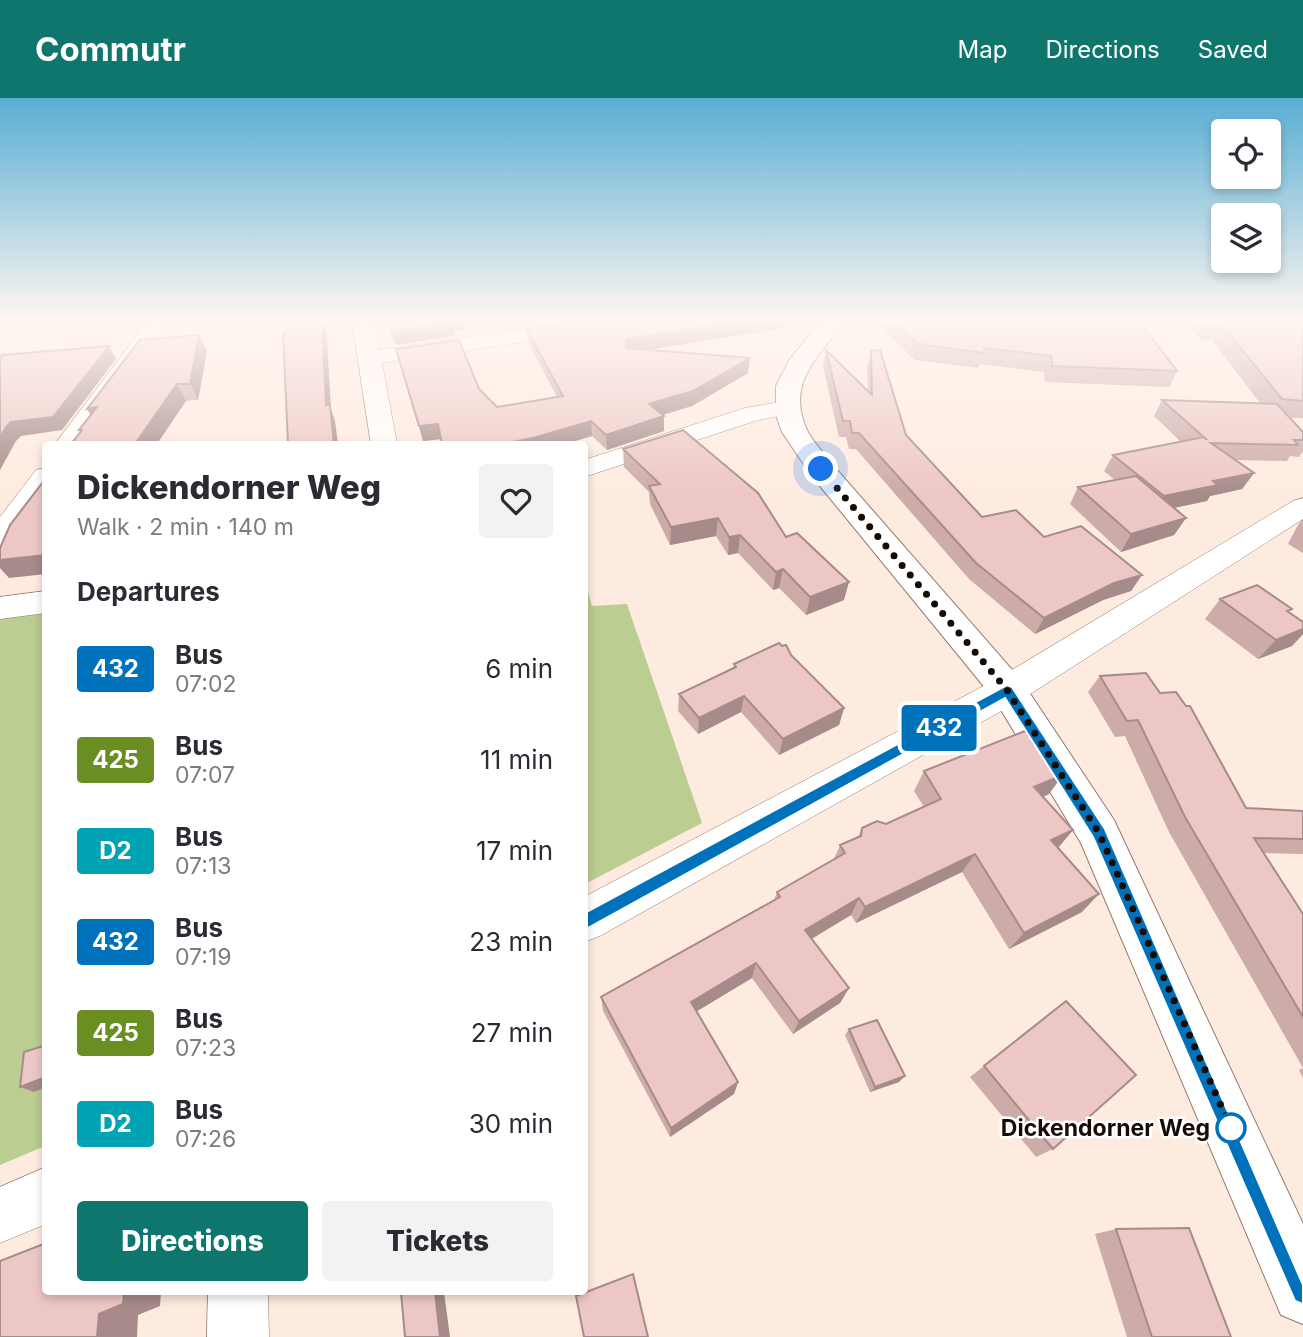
<!DOCTYPE html>
<meta charset="utf-8">
<style>
:root{--surface:#fff;--page:#f2f2f3;--text:#2b2b33;--muted:#7c7c81;--accent:#0f766e}
body{margin:0;font-family:Inter,sans-serif;background:var(--page);color:var(--text);height:100vh;display:flex;flex-direction:column;font-size:26px;white-space:nowrap}
*{box-sizing:border-box;margin:0}
p{font-size:23px;color:var(--muted)}
.icon{flex:none;width:38px;height:38px;fill:none;stroke:currentColor;stroke-width:2;stroke-linecap:round;stroke-linejoin:round}
.map{position:relative;flex:1;overflow:hidden}
.side{position:absolute;left:42px;top:343px;width:546px;height:854px;display:flex;flex-direction:column;background:var(--surface);border-radius:7px;box-shadow:0 4px 10px #0003}
.side>*{flex:none}
.badge{padding:0 14px;border-radius:5px;font-size:24px;line-height:46px}
.tools{position:absolute;left:1211px;top:21px;display:grid;gap:14px}
.tools a{display:grid;place-items:center;width:70px;height:70px;border-radius:7px;background:var(--surface);box-shadow:0 4px 10px #0003;font-size:35px}
.you{position:absolute;width:35px;height:35px;margin:-18px;border:5px solid #fff;border-radius:50%;background:#1a73e8;box-shadow:0 0 0 10px #1a73e833}
.map>.badge{position:absolute;translate:-50% -50%;box-shadow:0 0 0 4px #fff}
h2{padding:0 35px;font-size:26px;line-height:63px}
.round{display:grid;place-items:center;flex:none;width:74px;height:74px;border-radius:7px;background:var(--page)}
.headline{display:flex;align-items:center;justify-content:space-between;height:119px;padding:0 35px}
h1{font-size:33px;font-weight:800;line-height:52px}
.cta{display:flex;gap:14px;margin-top:auto;padding:14px 35px}
.cta a{flex:1;height:80px;border-radius:7px;background:var(--accent);color:#fff;font-size:28px;font-weight:800;line-height:80px;text-align:center}
.cta a+a{background:var(--page);color:var(--text)}
ul{padding:0;list-style:none}
li{display:flex;align-items:center;gap:21px;height:91px;padding:0 35px}
li div{flex:1}
li b{display:block;font-size:26px}
li em{font-style:normal}
li .badge{min-width:77px;font-weight:700;text-align:center}
header{display:flex;align-items:center;gap:42px;box-sizing:border-box;height:98px;padding:0 35px;background:var(--accent);color:#fff}
header strong{font-size:33px}
nav{display:flex;gap:38px;margin-inline-start:auto;font-size:24px}
.map>svg:first-child{display:block}
.green{fill:#bbcd90}
.lines{fill:none;stroke-linecap:round;stroke-linejoin:round}
.street-casing{stroke:#947968;stroke-width:1}
.secondary-casing{stroke:#947968;stroke-width:2}
.street{fill:#fff;fill-rule:evenodd}
.secondary{fill:#fff;fill-rule:evenodd}
.wall{fill:#ccaba9}
.shaded-wall{fill:#a68b8a}
.building{fill:#edc7c5;stroke:#a68b8a;stroke-width:2}
.line{fill:#0072bc;stroke:#fff;stroke-width:2}
.walk{stroke:#160c06;stroke-width:7;stroke-dasharray:0 12.6}
.stop-dot{fill:#fff;stroke:#0072bc;stroke-width:3.5}
.labels{text-anchor:middle;dominant-baseline:central;stroke-width:5;stroke-linejoin:round;paint-order:stroke}
.near-stop-label{font-size:23px;font-weight:bold;fill:#160c06;stroke:#fff;text-anchor:end}
</style>
<header>
<strong>Commutr</strong>
<nav><a>Map</a><a>Directions</a><a>Saved</a></nav>
</header>
<div class="map">
<svg width="1303" height="1239" viewBox="0 0 1303 1239">
<rect width="100%" height="100%" fill="#feebe0"/>
<path class="green" d="M585,483L592,508L627,506L702,725L585,786Z
M45,511V1048L0,1067V517Z"/>
<g class="lines">
<g class="street-casing">
<path id="street" d="M148,223H170L81,346H55Z
M352,223H374L379,252L580,223H635L631,227L624,229L382,265L397,346H371Z
M786,303L795,305L798,310L795,315L758,322L584,379V362L745,310Z
M46,370V398L10,446L0,448V419L36,372Z
M1303,400V421L1021,602L600,838L584,844V799L995,582L1293,403Z
M46,493V515L0,521V499Z
M46,1069V1126L0,1145V1089Z
M208,1194H268L269,1239H207Z"/>
</g>
<g class="secondary-casing">
<path id="secondary" d="M821,223H844C819,260 784,285 808,334C814,345 824,355 831,365L1021,582L1114,722L1303,1126V1226L1281,1217L1081,745L995,602L811,377L782,334L776,317V288L790,261Z"/>
</g>
<use href="#street" class="street"/>
<use href="#secondary" class="secondary"/>
</g>
<path class="wall" d="M587,223H786L785,230L648,252L748,275L692,308L662,317L664,333L607,352L592,338L564,346H442L441,341L423,343L396,251L479,291L497,309L557,299L529,246L527,232Z
M881,223H1139L1177,273L1169,289L1045,284L1044,274L980,266L978,270L915,262L880,229Z
M1180,223H1303V320H1290L1303,334V353L1299,359L1290,358L1287,363L1236,362L1254,375L1242,391L1210,398L1207,403L1174,410L1186,420L1174,437L1121,454L1070,406L1078,389L1115,382L1104,373L1113,357L1181,344L1154,318L1162,302L1260,305L1212,242L1203,243Z
M826,252L868,293L867,269L871,253L906,337L982,419L1044,439L1142,477L1131,493L1103,502L1035,536L969,481L856,351H849L846,339H839L823,268Z
M207,253L198,302L186,303L80,334L79,332L91,317L87,311Z
M623,351L786,439L844,502L806,517L779,490L773,492L738,455L728,457L716,438L670,447L650,406L649,394L624,369Z
M1303,421V455L1288,446L1298,427Z
M1220,501L1292,511L1289,514L1303,524V536L1292,548L1258,561L1205,521Z
M791,557L844,610L839,627L779,657L741,614L698,636L678,613L679,596L733,571L734,566Z
M1100,578L1160,595L1246,710L1303,713V756L1264,755L1303,816V970L1169,734L1125,638L1115,639L1088,594Z
M924,673L1049,696L1043,699L1073,732L1058,750L1082,814L1009,851L962,774L856,825L851,817L812,841L849,890L840,905L793,936L752,880L697,913L738,984L734,996L670,1039L603,913L601,899L774,802L777,794L834,761L840,747L858,739L862,730L886,726L924,709L914,693Z
M1066,903L1053,1051L1036,1059L970,979Z
M849,931L899,984L870,994L845,937Z
M1303,970V980L1299,972Z
M1116,1131L1231,1239H1127L1095,1136Z"/>
<path class="shaded-wall" d="M322,223H326L331,311L335,323L338,346H334L326,307Z
M451,223H465L467,231L454,233L455,238L395,247L391,234Z
M519,223H561L520,229Z
M743,223H786L785,230L627,255L626,241Z
M199,237L207,253L198,302L190,286Z
M109,248L116,261L62,332L21,338L16,343L0,372V340L6,329L11,324Z
M750,260L748,275L692,308L649,321V306Z
M177,286L186,303L157,346H135Z
M97,309L98,327L87,311Z
M664,318V333L607,352L606,337Z
M591,323L592,338L564,346H501Z
M438,326L441,341L423,343L419,328Z
M1254,375L1242,391L1210,398L1207,403L1154,414L1164,398L1213,383Z
M718,420L716,438L670,447L671,429Z
M1186,420L1174,437L1121,454L1131,436Z
M740,437L738,455L728,457L729,439Z
M46,457V476L9,480L0,470V462Z
M783,471L779,490L773,492L776,474Z
M1142,477L1131,493L1103,502L1035,536L1044,520L1114,485Z
M849,484L844,502L806,517L810,499Z
M1303,531V536L1292,548L1258,561L1276,542Z
M744,598L741,614L698,636L699,620Z
M844,610L839,627L779,657L783,641Z
M1063,677L1049,696L1021,708L1034,689Z
M1073,732L1057,751L1051,742Z
M975,756L962,774L856,825L865,809Z
M1099,796L1082,814L1009,851L1024,835Z
M859,800L851,817L799,848L805,832Z
M756,865L752,880L689,918L691,904Z
M849,890L840,905L793,936L799,923Z
M905,978L899,984L870,994L875,989Z
M46,979V989L34,994L20,989Z
M738,984L734,996L670,1039L671,1030Z
M124,1194H161L160,1208L138,1217L137,1239H97L99,1216Z
M435,1194H444L450,1239H440Z"/>
<path class="building" d="M287,223H322L326,307H330L334,346H288L283,235H286Z
M388,223H451L452,225L391,234Z
M587,223H743L626,241V250L750,260L693,293L649,306L664,318L606,337L591,323L533,340L501,346H442L438,326L419,328L396,251L459,242L479,291L497,309L563,298L527,232Z
M893,223H1139L1177,273L1052,268L1051,258L984,250V255L919,246Z
M1208,223H1303V303L1282,301L1221,226L1212,227Z
M199,237L190,286H177L135,346H71L82,332H79L97,309L87,311L140,242Z
M109,248L53,319L11,324L6,329L0,340V260L2,257Z
M826,252L872,297L871,253L880,252L906,337L982,419L1016,412L1044,439L1081,428L1142,477L1114,485L1044,520L976,465L859,335H852L850,323H843Z
M1162,302L1277,306L1303,334V342H1294L1298,347L1211,345L1254,375L1213,383L1218,387L1164,398L1113,357L1204,339L1207,342Z
M683,332L758,395L786,439L797,435L849,484L810,499L783,471L776,474L740,437L729,439L718,420L671,429L649,388L660,386L623,351Z
M1136,378L1186,420L1131,436L1078,389Z
M46,380V457L0,462V450L10,427Z
M1257,487L1292,511L1287,513L1303,524V531L1276,542L1220,501Z
M779,545L782,548L786,547L791,557L844,610L783,641L744,598L699,620L679,596L736,569L734,566Z
M1146,575L1160,595L1176,594L1186,608H1190L1246,710L1303,713V741L1254,740L1303,816V919L1185,719L1138,622L1127,623L1100,578Z
M1025,633L1058,668L1063,677L1034,689L1073,732L1051,742L1099,796L1024,835L975,756L865,809L859,800L805,832L849,890L799,923L756,865L691,904L738,984L671,1030L601,899L780,799L777,794L845,755L840,747L861,738L862,730L877,723L886,726L941,701L924,673Z
M1066,903L1136,977L1053,1051L984,968Z
M877,922L905,978L875,989L849,931Z
M46,947V979L20,989L24,954Z
M1189,1130L1231,1239H1152L1116,1131Z
M46,1145V1194H124L123,1206L99,1216L97,1239H0V1163Z
M633,1176L648,1239H584L576,1198Z
M401,1194H435L440,1239H405Z"/>
<linearGradient id="sky" x2="0" y2="1"><stop stop-color="#58aed4"/><stop offset="0.56" stop-color="#fff6f1"/><stop offset="1" stop-color="#fff6f1" stop-opacity="0"/></linearGradient>
<rect width="1303" height="396" fill="url(#sky)"/>
<path class="line" d="M1007,587L1012,589L1105,731L1303,1187V1206L1295,1203L1093,739L1005,600L590,829L584,831L579,829L576,823L579,818Z"/>
<g class="lines">
<path class="walk" d="M821,371L1007,592L1099,735L1231,1030"/>
</g>
<circle class="stop-dot" cx="1231" cy="1030" r="14"/>
<g class="labels">
<g class="near-stop-label">
<text x="1210" y="1030">Dickendorner Weg</text>
</g>
</g>
</svg>
<div class="tools">
<a><svg class="icon" aria-label="locate" viewBox="0 0 24 24"><circle cx="12" cy="12" r="6"/><path d="M12 2v4M12 18v4M2 12h4M18 12h4"/></svg></a>
<a><svg class="icon" aria-label="layers" viewBox="0 0 24 24"><path d="M12 4l9 5-9 5-9-5zM3 14l9 5 9-5"/></svg></a>
</div>
<div class="you" style="left:821px;top:371px"></div>
<b class="badge" style="left:939px;top:630px;background:#0072bc;color:#fff">432</b>
<section class="side">
<div class="headline"><div><h1>Dickendorner Weg</h1><p>Walk · 2 min · 140 m</p></div><a class="round"><svg class="icon" aria-label="heart" viewBox="0 0 24 24"><path d="M12 20l-8-8c-3-5 5-10 8-4 3-6 11-1 8 4z"/></svg></a></div>
<h2>Departures</h2>
<ul>
<li><span class="badge" style="background:#0072bc;color:#fff">432</span><div><b>Bus</b><p>07:02</p></div><em>6 min</em></li>
<li><span class="badge" style="background:#6b8e23;color:#fff">425</span><div><b>Bus</b><p>07:07</p></div><em>11 min</em></li>
<li><span class="badge" style="background:#00a3b4;color:#fff">D2</span><div><b>Bus</b><p>07:13</p></div><em>17 min</em></li>
<li><span class="badge" style="background:#0072bc;color:#fff">432</span><div><b>Bus</b><p>07:19</p></div><em>23 min</em></li>
<li><span class="badge" style="background:#6b8e23;color:#fff">425</span><div><b>Bus</b><p>07:23</p></div><em>27 min</em></li>
<li><span class="badge" style="background:#00a3b4;color:#fff">D2</span><div><b>Bus</b><p>07:26</p></div><em>30 min</em></li>
</ul>
<div class="cta"><a>Directions</a><a>Tickets</a></div>
</section>
</div>
